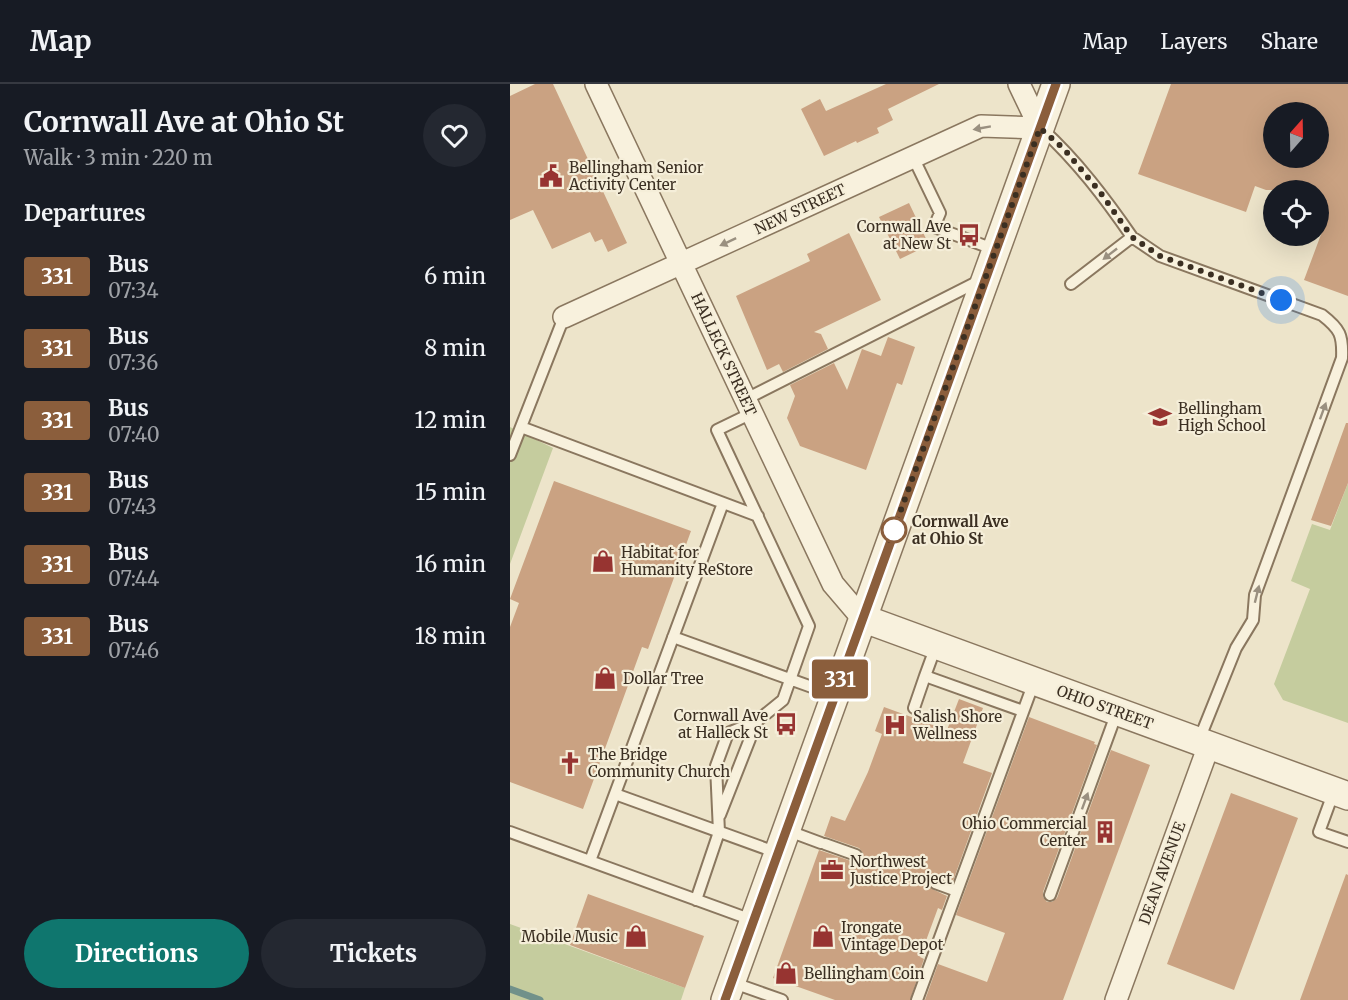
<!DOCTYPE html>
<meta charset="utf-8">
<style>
:root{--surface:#171b24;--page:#242831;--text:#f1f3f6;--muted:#9ea1a6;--line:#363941;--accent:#0f766e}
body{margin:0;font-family:Merriweather,serif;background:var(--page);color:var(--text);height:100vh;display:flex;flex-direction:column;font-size:22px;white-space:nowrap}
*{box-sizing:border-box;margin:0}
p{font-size:20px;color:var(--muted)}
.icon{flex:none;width:33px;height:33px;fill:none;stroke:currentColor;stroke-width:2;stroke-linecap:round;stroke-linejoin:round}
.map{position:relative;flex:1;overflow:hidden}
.drawer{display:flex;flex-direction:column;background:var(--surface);width:510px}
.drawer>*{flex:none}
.badge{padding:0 12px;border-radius:4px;font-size:21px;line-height:39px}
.needle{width:39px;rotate:20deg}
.buttons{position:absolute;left:753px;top:18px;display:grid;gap:12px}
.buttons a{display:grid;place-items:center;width:66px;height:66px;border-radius:50%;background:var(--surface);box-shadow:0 6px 24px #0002;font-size:30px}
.you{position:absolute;width:30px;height:30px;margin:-15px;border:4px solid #fff;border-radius:50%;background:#1a73e8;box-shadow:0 0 0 9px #1a73e833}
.map>.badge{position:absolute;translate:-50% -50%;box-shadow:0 0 0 3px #fff}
h2{padding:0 24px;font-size:22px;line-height:54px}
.round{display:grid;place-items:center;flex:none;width:63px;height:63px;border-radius:32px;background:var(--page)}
.headline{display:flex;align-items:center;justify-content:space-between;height:102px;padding:0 24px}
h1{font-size:28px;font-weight:700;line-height:45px}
.primary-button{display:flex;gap:12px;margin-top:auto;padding:12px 24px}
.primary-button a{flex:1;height:69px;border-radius:36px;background:var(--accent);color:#fff;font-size:24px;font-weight:700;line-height:69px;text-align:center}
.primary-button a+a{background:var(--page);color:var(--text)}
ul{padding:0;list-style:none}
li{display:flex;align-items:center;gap:18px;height:72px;padding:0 24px}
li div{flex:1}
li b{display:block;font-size:22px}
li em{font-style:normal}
li .badge{min-width:66px;font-weight:700;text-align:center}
header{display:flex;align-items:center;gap:36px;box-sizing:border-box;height:84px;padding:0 30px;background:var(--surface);border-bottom:2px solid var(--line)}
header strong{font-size:28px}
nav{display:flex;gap:33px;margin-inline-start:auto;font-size:21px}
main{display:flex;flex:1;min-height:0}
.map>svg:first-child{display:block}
.green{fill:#c5cc9e}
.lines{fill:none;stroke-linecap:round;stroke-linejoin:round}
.stream{stroke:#71918a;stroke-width:7}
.building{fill:#caa282;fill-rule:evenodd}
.service-casing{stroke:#8a775f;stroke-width:14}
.minor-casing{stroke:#8a775f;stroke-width:24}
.tertiary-casing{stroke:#8a775f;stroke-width:30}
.service{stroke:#f8f1dd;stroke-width:10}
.minor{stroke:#f8f1dd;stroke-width:21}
.tertiary{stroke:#f8f1dd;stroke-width:27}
.oneway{fill:#9a9080}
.line-casing{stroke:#fff;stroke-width:14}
.line{stroke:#8b5e3c;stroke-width:9}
.walk{stroke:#3b2f22;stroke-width:6;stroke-dasharray:0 10.8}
.stop-dot{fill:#fff;stroke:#8b5e3c;stroke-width:3}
.labels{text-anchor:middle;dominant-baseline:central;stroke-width:4.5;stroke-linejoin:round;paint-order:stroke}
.poi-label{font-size:15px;fill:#3b2f22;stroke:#f5eed9;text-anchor:start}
.street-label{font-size:15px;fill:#3b2f22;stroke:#f5eed9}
.stop-label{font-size:15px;font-weight:bold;fill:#3b2f22;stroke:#f5eed9;text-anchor:start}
</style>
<header>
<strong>Map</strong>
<nav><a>Map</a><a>Layers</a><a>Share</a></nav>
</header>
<main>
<section class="drawer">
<div class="headline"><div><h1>Cornwall Ave at Ohio St</h1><p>Walk · 3 min · 220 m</p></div><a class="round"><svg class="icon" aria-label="heart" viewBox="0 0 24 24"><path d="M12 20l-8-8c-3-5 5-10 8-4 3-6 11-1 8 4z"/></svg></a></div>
<h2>Departures</h2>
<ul>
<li><span class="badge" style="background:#8b5e3c;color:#fff">331</span><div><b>Bus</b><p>07:34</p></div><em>6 min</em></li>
<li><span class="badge" style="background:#8b5e3c;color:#fff">331</span><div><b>Bus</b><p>07:36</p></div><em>8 min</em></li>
<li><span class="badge" style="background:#8b5e3c;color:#fff">331</span><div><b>Bus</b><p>07:40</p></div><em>12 min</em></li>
<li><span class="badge" style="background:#8b5e3c;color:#fff">331</span><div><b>Bus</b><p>07:43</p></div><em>15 min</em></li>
<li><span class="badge" style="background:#8b5e3c;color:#fff">331</span><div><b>Bus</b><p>07:44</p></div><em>16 min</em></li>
<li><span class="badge" style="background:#8b5e3c;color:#fff">331</span><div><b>Bus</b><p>07:46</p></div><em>18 min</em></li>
</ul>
<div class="primary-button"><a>Directions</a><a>Tickets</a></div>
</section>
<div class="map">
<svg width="838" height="916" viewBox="0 0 838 916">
<rect width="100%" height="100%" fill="#ede4ca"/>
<path class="green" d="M0,343L43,364L0,480Z
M838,399V639L773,616L764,600L800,505L781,497L802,440L820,446Z
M0,840L175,904L171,916H0Z"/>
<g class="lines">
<path class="stream" d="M0,905L30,916"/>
</g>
<path class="building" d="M25,0H43L117,159L98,168L92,155L85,158L80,148L42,165L23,126L0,136V12Z
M376,0H429L378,25L383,36L367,44L369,49L347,59L346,57L314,72L291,25L310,15L316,27Z
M661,0H838V212L794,196L819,129L808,125V106H756L745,102L736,128L628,90ZM764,28H808V74H764Z
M399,119L419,161L390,175L369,133Z
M339,149L371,216L304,248L311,250L318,265L273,288L269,280L257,286L226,212L300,177L297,170Z
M378,253L405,263L392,301L387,299L356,386L290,362L277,334L285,312L280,301L324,279L337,306L352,265L371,272Z
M836,339H838V399L821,442L801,436Z
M44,397L181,447L138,565L132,563L73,725L0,698V543L9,519L0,515Z
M449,615L473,624L453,679L482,689L443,797L424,792L418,797L420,804L437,812L432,826L428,824L410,873L414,875L400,916H325L263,894L309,766L344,778H348L353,774V769L349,764L314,752L321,732L335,737L358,688L372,650L365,647L374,623L437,646Z
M519,633L585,658L584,660L587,661L533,808V813L537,818H542L547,814L601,666L640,681L553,916H415L428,880L477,898L495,849L446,831Z
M721,709L788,734L724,906L657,880Z
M836,790L838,791V916H790Z
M78,810L194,852L175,904L60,861Z"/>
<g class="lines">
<g class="service-casing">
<path id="service" d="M532,45C567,77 595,114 622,153
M403,73L430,129L424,143L486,166
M561,200L622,153L650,172L812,231C830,245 833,251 832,274L745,511L743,536L726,564L689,656
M236,315L471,196
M11,343L248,432
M0,371L54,233
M163,553L324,611
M426,562L415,592L513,627
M404,624L415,592
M824,707L809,748L838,758
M105,710L268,769
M210,731L247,637
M276,746L311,759
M0,748L242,836
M315,760L346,771
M80,777L213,419
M425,799L447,807
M540,811L607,628
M186,816L209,748L206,682L218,649L247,637L273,616L299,542L207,346L242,329
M221,898L272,916
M407,916L524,598"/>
</g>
<g class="minor-casing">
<path id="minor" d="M86,0L323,500L352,534
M54,233L471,42L530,44L509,0
M606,916L699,661"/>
</g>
<g class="tertiary-casing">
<path id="tertiary" d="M352,534L838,712
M215,916L546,0"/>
</g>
<use href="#service" class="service"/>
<use href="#minor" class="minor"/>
<use href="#tertiary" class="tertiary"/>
</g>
<defs><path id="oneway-solid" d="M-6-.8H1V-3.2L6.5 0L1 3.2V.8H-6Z" transform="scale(1.5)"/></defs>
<g class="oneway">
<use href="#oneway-solid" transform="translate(472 44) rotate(170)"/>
<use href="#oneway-solid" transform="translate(218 158) rotate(155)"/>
<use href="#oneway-solid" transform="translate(600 170) rotate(142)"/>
<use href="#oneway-solid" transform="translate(813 327) rotate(-70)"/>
<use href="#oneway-solid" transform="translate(747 510) rotate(-76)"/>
<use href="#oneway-solid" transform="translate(575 717) rotate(-70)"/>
</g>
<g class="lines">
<g class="line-casing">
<path id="line" d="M215,916L546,0"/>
</g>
<use href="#line" class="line"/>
<path class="walk" d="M384,446L380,456L530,44L554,65L590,108L622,153L650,172L771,216"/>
</g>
<defs>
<g id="civic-bare" transform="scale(1.8)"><path d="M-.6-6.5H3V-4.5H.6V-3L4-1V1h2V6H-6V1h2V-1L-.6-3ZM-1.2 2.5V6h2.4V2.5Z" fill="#973431" stroke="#f5eed9" stroke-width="2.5" paint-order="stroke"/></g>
<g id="bus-bare" transform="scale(1.8)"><path d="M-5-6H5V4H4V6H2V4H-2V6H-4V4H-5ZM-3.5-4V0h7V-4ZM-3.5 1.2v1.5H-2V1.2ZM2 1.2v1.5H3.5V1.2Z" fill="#973431" stroke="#f5eed9" stroke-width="2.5" paint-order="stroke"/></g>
<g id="school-bare" transform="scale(1.8)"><path d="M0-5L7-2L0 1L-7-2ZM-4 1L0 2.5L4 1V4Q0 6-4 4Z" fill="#973431" stroke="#f5eed9" stroke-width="2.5" paint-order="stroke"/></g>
<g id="shop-bare" transform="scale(1.8)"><path d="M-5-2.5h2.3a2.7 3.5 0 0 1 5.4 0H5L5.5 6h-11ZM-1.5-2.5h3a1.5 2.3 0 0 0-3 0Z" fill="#973431" stroke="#f5eed9" stroke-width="2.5" paint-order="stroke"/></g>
<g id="hospital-bare" transform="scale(1.8)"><path d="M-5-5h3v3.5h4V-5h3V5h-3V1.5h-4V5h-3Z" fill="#973431" stroke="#f5eed9" stroke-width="2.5" paint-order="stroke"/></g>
<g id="church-bare" transform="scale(1.8)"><path d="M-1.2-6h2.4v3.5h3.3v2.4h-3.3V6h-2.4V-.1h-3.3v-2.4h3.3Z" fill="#973431" stroke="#f5eed9" stroke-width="2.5" paint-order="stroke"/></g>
<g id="building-bare" transform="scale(1.8)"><path d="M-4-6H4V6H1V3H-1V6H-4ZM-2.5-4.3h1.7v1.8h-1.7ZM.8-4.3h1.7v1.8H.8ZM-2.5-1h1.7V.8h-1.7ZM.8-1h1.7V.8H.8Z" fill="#973431" stroke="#f5eed9" stroke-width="2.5" paint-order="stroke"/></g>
<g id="office-bare" transform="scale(1.8)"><path d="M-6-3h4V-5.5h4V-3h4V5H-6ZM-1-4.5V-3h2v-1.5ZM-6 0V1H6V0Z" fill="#973431" stroke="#f5eed9" stroke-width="2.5" paint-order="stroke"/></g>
</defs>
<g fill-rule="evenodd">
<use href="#civic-bare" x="41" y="92"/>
<use href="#bus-bare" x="459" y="151"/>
<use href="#school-bare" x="650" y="333"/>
<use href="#shop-bare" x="93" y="477"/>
<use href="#shop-bare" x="95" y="594"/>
<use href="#bus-bare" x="276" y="640"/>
<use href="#hospital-bare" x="385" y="641"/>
<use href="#church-bare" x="60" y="679"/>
<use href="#building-bare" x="595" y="748"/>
<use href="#office-bare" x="322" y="786"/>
<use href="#shop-bare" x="126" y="852"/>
<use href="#shop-bare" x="313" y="852"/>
<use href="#shop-bare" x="276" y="889"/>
</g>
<circle class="stop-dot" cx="384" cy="446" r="12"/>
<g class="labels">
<g class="poi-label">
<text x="59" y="83">Bellingham Senior<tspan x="59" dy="17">Activity Center</tspan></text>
<text x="441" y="142" text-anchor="end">Cornwall Ave<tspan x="441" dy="17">at New St</tspan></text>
<text x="668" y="324">Bellingham<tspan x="668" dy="17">High School</tspan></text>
<text x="111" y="468">Habitat for<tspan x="111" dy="17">Humanity ReStore</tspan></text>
<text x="113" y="594">Dollar Tree</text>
<text x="258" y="631" text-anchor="end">Cornwall Ave<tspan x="258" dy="17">at Halleck St</tspan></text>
<text x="403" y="632">Salish Shore<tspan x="403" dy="17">Wellness</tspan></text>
<text x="78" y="670">The Bridge<tspan x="78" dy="17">Community Church</tspan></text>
<text x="577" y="739" text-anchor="end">Ohio Commercial<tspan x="577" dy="17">Center</tspan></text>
<text x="340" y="777">Northwest<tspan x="340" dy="17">Justice Project</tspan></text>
<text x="331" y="843">Irongate<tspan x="331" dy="17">Vintage Depot</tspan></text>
<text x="108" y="852" text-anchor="end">Mobile Music</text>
<text x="294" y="889">Bellingham Coin</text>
</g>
<g class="street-label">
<text transform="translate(290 125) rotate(-25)">NEW STREET</text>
<text transform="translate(214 270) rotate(65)">HALLECK STREET</text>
<text transform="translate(595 623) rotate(20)">OHIO STREET</text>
<text transform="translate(652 789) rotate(-70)">DEAN AVENUE</text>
</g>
<g class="stop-label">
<text x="402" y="437">Cornwall Ave<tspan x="402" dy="17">at Ohio St</tspan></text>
</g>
</g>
</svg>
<div class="buttons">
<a><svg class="needle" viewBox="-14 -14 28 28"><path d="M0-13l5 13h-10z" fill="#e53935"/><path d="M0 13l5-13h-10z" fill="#9ea1a6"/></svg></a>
<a><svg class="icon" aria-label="locate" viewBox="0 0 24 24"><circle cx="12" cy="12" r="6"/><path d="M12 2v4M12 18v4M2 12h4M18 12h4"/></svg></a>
</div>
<div class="you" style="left:771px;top:216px"></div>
<b class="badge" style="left:330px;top:595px;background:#8b5e3c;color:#fff">331</b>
</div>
</main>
